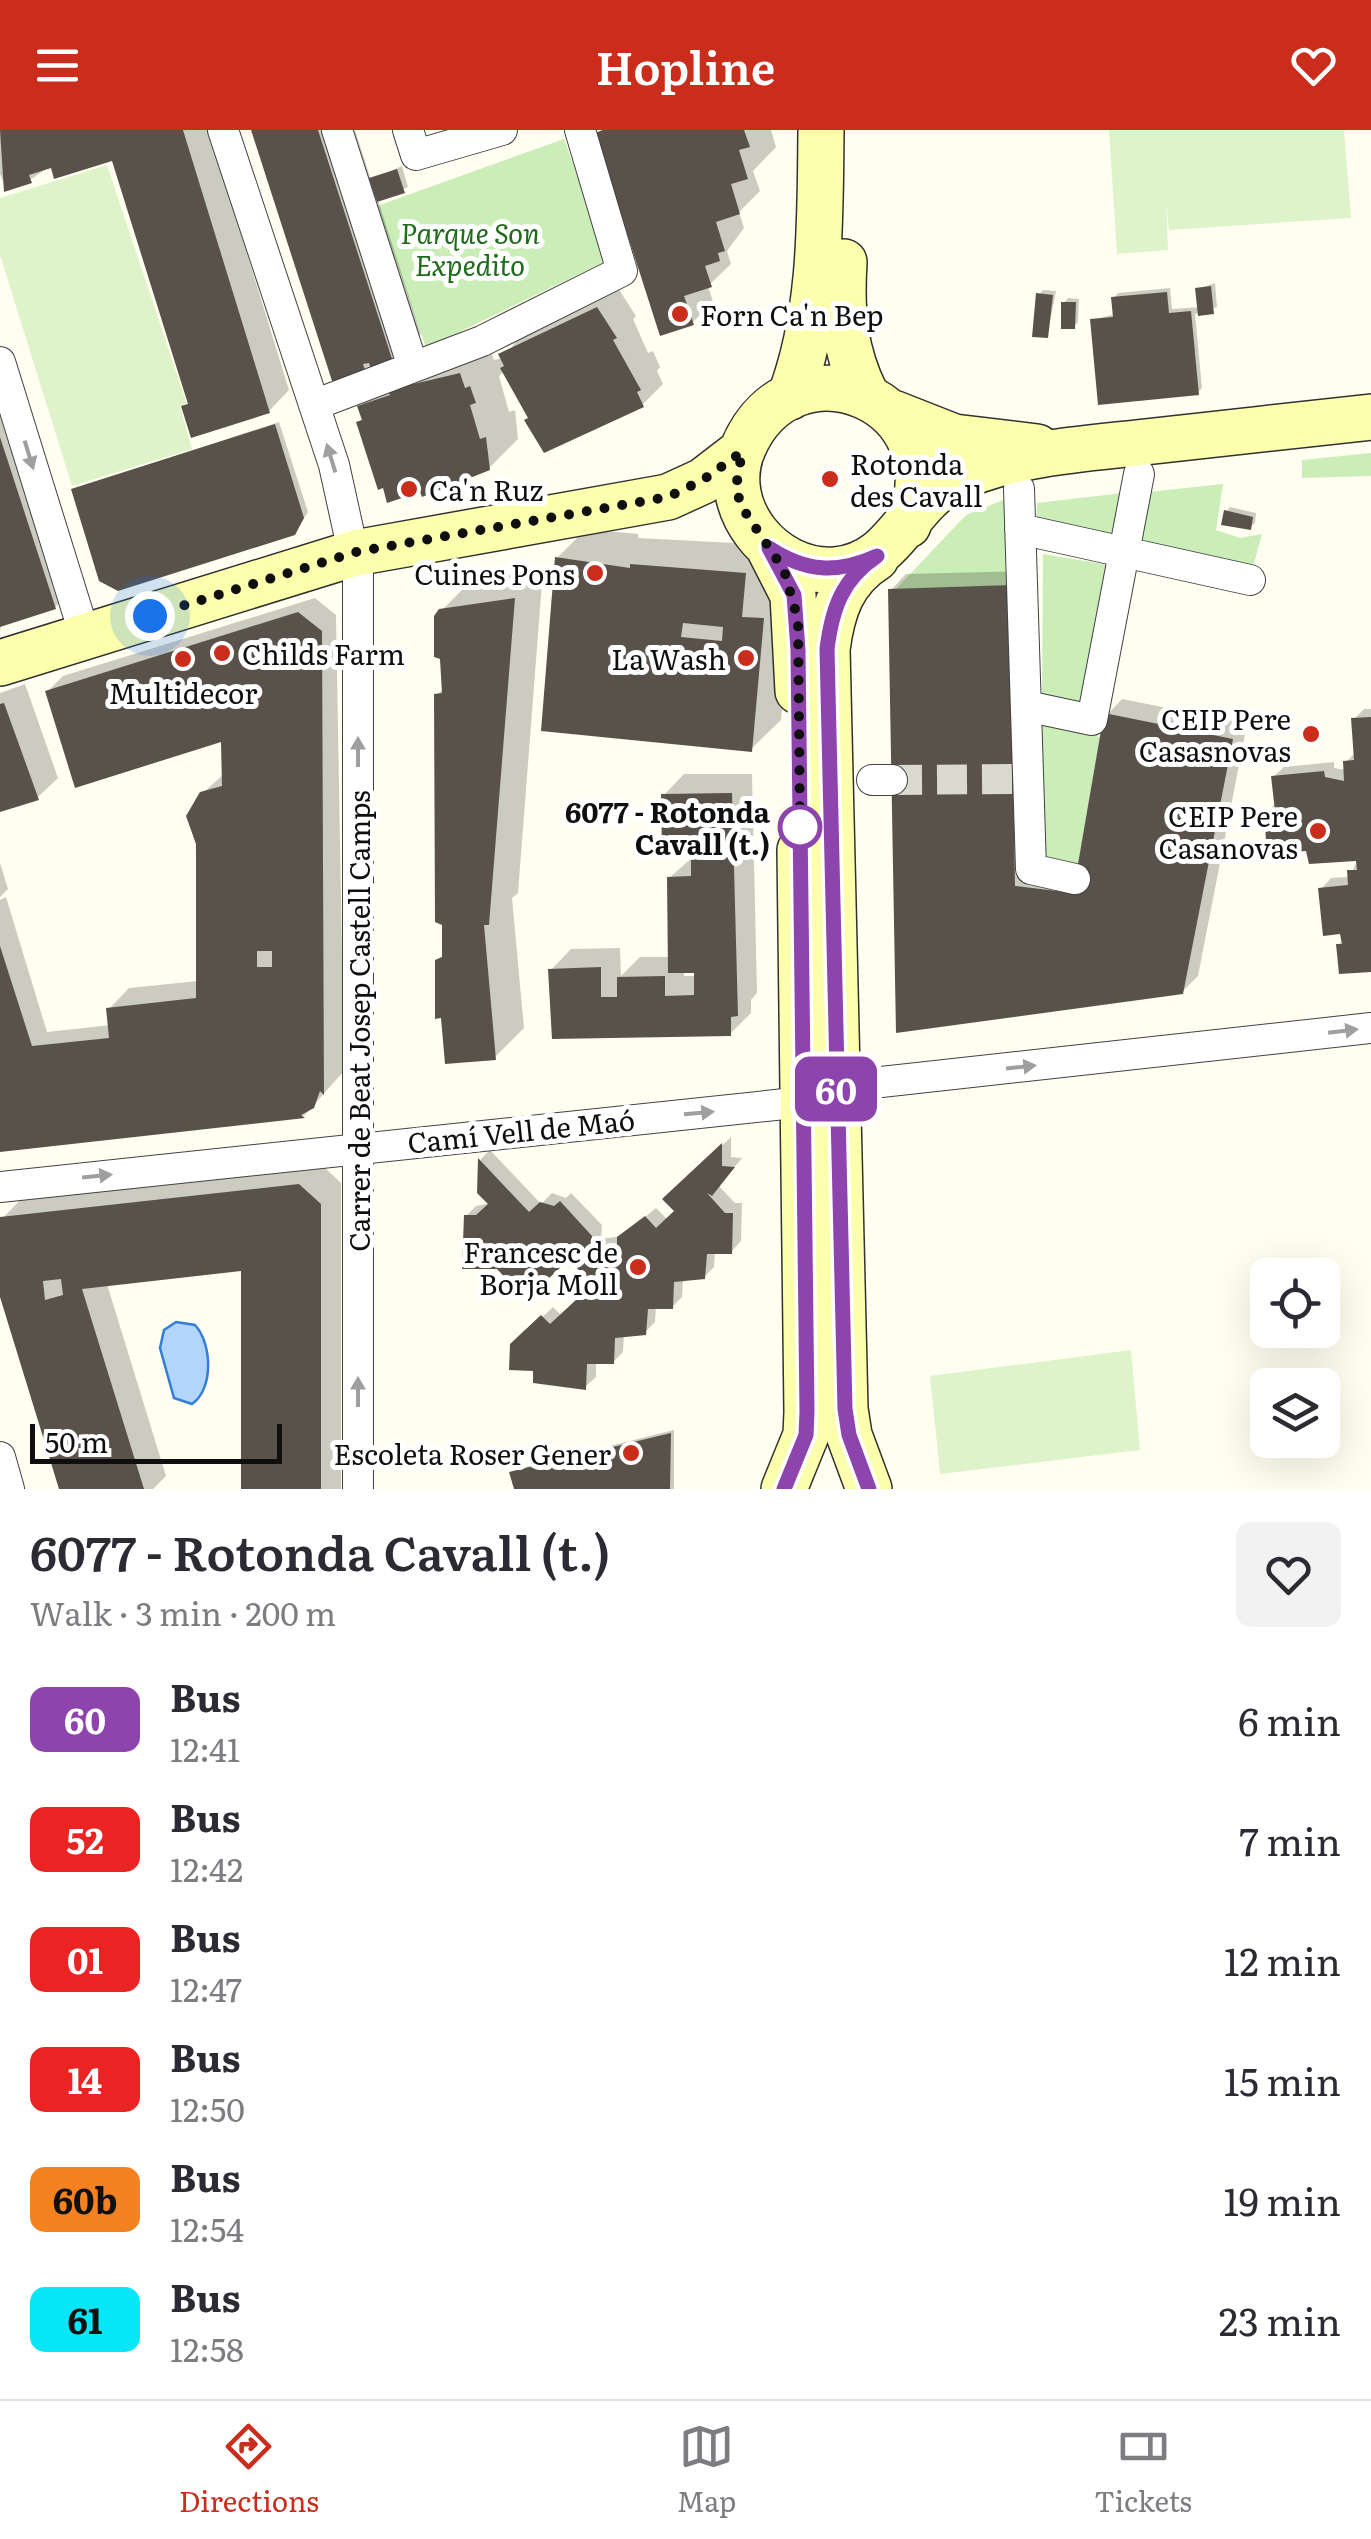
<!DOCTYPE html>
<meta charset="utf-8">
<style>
:root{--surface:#fff;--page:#f2f2f3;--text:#2b2b33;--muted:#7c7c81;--line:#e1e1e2;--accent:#ca2d1c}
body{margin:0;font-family:Literata,serif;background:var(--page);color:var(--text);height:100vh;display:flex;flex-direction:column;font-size:38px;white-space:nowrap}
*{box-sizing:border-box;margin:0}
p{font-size:32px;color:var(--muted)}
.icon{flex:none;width:55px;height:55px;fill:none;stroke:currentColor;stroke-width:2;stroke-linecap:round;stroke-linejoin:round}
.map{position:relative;height:1359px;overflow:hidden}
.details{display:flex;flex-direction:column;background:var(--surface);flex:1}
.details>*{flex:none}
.badge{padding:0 20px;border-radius:15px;font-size:35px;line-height:65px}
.controls{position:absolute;left:1250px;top:1128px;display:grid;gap:20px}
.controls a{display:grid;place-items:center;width:90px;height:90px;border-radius:15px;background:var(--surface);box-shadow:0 10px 40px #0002;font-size:50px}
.scale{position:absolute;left:30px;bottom:25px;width:252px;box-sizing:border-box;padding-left:10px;border:5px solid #0f0f0f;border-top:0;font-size:28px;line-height:35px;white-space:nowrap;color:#0f0f0f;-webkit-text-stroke:8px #fff;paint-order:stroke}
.you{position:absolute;width:50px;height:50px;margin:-25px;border:8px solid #fff;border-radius:50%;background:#1a73e8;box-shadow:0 0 0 15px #1a73e833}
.map>.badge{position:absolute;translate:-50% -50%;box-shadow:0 0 0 5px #fff}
.round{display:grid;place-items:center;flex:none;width:105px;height:105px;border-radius:15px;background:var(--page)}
.head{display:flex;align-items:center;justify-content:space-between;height:170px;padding:0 30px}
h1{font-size:48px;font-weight:600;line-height:75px}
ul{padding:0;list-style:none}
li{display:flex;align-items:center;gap:30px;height:120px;padding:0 30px}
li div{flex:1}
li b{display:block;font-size:38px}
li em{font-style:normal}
li .badge{min-width:110px;font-weight:700;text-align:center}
header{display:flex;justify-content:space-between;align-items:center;height:130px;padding:0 30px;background:var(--accent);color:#fff;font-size:45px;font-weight:600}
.dock{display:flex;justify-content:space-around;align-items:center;height:140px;border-top:2px solid var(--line);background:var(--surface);font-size:28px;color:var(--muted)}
.dock a{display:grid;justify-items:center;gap:5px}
.dock .on{color:var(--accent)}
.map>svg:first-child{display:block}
.green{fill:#cbedb7}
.pitch{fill:#dff3ca}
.water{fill:#b1d5fb;stroke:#337ed7;stroke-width:2.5}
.shadow{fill:#0003;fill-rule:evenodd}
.building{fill:#59524a;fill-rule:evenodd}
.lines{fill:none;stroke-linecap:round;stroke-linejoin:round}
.street-tunnel{stroke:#dbdacf;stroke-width:30;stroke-dasharray:30 15;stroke-linecap:butt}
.street-casing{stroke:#424242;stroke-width:32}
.secondary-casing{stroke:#313131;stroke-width:48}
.street{stroke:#fff;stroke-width:30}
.secondary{stroke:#fcffac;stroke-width:45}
.oneway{fill:#9f9f9f}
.line-casing{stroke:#fff;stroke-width:22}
.line{stroke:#8e44ad;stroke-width:15}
.walk{stroke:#0f0f0f;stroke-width:10;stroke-dasharray:0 18}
.poi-dot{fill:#ca2d1c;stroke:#fff;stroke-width:4}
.stop-dot{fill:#fff;stroke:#8e44ad;stroke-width:5}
.labels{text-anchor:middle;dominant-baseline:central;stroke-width:10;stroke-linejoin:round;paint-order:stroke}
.park-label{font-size:28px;font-style:italic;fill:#1f6d1a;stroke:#fff}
.poi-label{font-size:28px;fill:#0f0f0f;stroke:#fff;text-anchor:end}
.stop-label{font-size:28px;font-weight:bold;fill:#0f0f0f;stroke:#fff;text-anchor:end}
.street-label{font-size:28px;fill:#0f0f0f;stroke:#fff}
</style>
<header><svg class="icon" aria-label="menu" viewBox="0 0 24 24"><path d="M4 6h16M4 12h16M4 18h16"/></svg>Hopline<svg class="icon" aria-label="heart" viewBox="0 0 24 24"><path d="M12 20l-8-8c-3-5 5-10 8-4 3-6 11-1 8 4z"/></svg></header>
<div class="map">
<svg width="1371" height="1359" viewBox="0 0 1371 1359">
<rect width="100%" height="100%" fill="#fffef1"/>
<path class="green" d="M564,9L608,130L426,218L377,76Z
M1371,323V346L1302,348V330Z
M1223,354L1216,400L1240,408L1262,404L1253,437L1140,413L1149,362Z
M1123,363L1112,409L1036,395L1037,373Z
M1008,368L1007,455L896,459L966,385Z
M1043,424L1109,435L1080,575L1042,569Z
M1036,592L1100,607L1078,735L1042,727Z"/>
<path class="pitch" d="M1109,0H1344L1351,88L1169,100L1166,72L1168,120L1117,124Z
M107,35L187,274L180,276L192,319L72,356L0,125V68Z
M1131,1220L1140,1320L940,1344L930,1246Z"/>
<path class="water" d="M176,1192L195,1195C212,1213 214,1259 192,1274L174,1268L160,1218L164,1200Z"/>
<path class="shadow" d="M0,0H209L289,260L269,281L184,277L190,271L114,28L52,35L30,50L6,58L0,44Z
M253,0H355L371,50L402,36L408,57L378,70L421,204L392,233L372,234L365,241Z
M601,0H771L776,17L753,41L760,61L739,82L744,98L727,121L731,134L708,156L713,172L692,193L598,3Z
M1215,153L1217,177L1195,184L1202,258L1198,262L1093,190L1115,184L1114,168L1118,163L1170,158L1172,179L1200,177L1198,159Z
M618,158L636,186L633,189L648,223L653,221L660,237L657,241L663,254L642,275L531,287L504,241L499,246L509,282L515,280L518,309L489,338L359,293L363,288L360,277L389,247L489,216L494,230L503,228L522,204Z
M1043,160L1056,161L1047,206L1039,165Z
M1068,168L1079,169L1078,192L1074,196L1064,173Z
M0,264L75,457L55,477L1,494L0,504Z
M279,292L308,382L294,403L73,360Z
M1230,377L1256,383L1255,393L1250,397L1226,382Z
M586,399L638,404V408L774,415L792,460L781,590L751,619L557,428Z
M543,440L518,763L512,768L524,898L495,927L438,831L444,824L437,565L444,558L441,481L471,451Z
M1025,441L1029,741L1078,747L1107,585L1122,569L1247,594L1198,846L1182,862L899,900L891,460L906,444Z
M315,468L336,485L344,941L304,986L0,1019V770L6,767L47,902L111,895L109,879L129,858L198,851L195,670L224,644V609L47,562L63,546Z
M25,554L58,648L37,668L0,679V563Z
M1364,579H1371V840L1338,815L1343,810L1321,759L1331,748L1350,747L1358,728L1308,718L1266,683L1276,673L1273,647L1284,637L1334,632V638L1346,640V632L1356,622L1354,589Z
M684,644H752L757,863L751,870V883L730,904L555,906L551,840L571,819L620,818L621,846L640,827H670L669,748L693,727L664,665ZM684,841H696V846H684Z
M0,733L8,759L0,767Z
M731,1007V1027L742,1028L719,1056L735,1073H742L741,1111L731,1122L715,1121L714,1137L704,1147L683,1149L682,1167L672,1177L656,1176L655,1192L645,1202L624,1204L623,1222L613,1232H596V1247L585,1257L536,1239L512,1215L553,1177L562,1186L595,1155L579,1136L466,1086L476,1076L491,1073L480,1062L481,1029L490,1020L541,1074L552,1063L566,1068L571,1063L602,1095L601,1109L622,1106L656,1078L668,1090L677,1081L666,1069Z
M321,1034L341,1053V1359H243V1138L107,1154L166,1346L153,1359H62L0,1158L2,1089L23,1067Z
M674,1300V1359H517L512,1343L517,1339Z"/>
<path class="building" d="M0,0H183L270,283L191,308L181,276L188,274L112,31L54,49L51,38L29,45L32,53L4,62Z
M251,0H318L394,235L372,242L369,233L363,234L366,243L333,254Z
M603,0H744L750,17L739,20L748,49L731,54L740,84L716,92L725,121L718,123L720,131L705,136L712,157L684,166L694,195L660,206L595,3Z
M397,39L405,63L377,72L369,48Z
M1211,156L1214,184L1198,186L1195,158Z
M1167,162L1169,183L1191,181L1199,265L1098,275L1090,189L1113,187L1111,167Z
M1036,163L1053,165L1048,208L1032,207Z
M1061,172H1076L1075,199H1061Z
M597,177L617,208L613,210L641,260L637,262L644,277L544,323L524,290L528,288L500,238L504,236L498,224Z
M460,243L465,258L470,256L476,273L470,275L480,309L486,307L490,340L422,367L420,362L387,373L383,358L378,360L356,292L362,290L357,276L390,265L388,260Z
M275,294L304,388L295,405L118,461L99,451L71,359Z
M0,307L56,479L0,497Z
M1224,380L1253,387L1251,400L1221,395Z
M555,427L630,438V434L746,443L742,487L764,488L752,622L541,601ZM683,493L723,497L722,511L681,507Z
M1010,455L1015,756L1073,763L1104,583L1233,609L1183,864L896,903L888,459Z
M515,468L489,795H484L496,930L445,934L441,888L435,889V830L442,827V795L435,792L434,564L442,563L440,529L434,527V486L439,479Z
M298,482L322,501L324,965L320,961L314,978L301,985L305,988L0,1022V816L32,916L109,908L106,878L196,868V714L186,686L200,662L222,656L221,612L75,658L45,561ZM257,821H272V837H257Z
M4,573L39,670L0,682V574Z
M1371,587V842L1339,844L1336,814H1342L1340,804L1323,806L1318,758L1348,755L1347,740H1357L1356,731L1309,734L1306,721L1267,724L1264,682L1275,681L1271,646L1324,641L1325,647L1344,651L1343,631L1354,630L1351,588Z
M732,663L738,886L731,887V906L552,909L548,839L601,837V867H617V847L665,846V866L694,865V843H668L667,747L691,746V724H662L661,664Z
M722,1013V1036L735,1037L712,1066L707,1063L725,1083H733L732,1124H707L705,1149L674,1152L673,1179H648L646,1205L615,1208L614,1234H587L586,1260L533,1253V1241L509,1240L510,1214L541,1185L550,1194L592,1155L577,1138L563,1135L526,1170L497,1139H462L464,1085H476L488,1074L477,1063L478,1028L529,1082L540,1072L554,1076L560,1071L592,1106V1117L613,1115L617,1125V1107L645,1086L656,1098L674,1081L662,1069Z
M299,1054L321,1074V1359H241V1141L82,1159L144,1359H59L0,1167V1087ZM61,1149L63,1165L45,1170L43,1151Z
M671,1303L670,1359H514L509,1342Z"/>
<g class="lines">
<path class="street-tunnel" d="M892,650L1012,649"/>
<g class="street-casing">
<path id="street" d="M223,0L334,335L358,444V1359
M337,0L413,237
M408,0L416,25L502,0
M0,232L85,506
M314,275L482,211L622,141L580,0
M1019,359L1031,739L1075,749
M1020,399L1250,450
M1026,576L1092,590L1139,344
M872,650H892
M836,957L1371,898
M0,1057L804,972
M0,1327L9,1359"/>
</g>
<g class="secondary-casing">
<path id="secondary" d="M844,132C841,181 844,221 866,265
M790,267C822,183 820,89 821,0
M893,283L954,307L1037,317
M908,395C961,271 793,201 743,318C718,377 772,444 835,440C896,435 905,375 952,351C1009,323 1083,319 1145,312C1220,304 1296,295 1371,287
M769,418L793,465L798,561
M0,533L355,423L668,367L703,351L742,321
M784,1359L806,1305L807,1282L800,720
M869,1359L849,1305L845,1279L827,519C832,481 842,449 876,428"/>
</g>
<use href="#street" class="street"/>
<use href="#secondary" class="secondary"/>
</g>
<defs><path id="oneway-solid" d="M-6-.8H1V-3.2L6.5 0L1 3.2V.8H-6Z" transform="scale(2.5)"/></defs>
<g class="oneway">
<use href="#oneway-solid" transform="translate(29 325) rotate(73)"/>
<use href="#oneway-solid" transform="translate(331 328) rotate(-107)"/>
<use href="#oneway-solid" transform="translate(358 622) rotate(-90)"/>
<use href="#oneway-solid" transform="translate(1343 901) rotate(-7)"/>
<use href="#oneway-solid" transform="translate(1021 937) rotate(-6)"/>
<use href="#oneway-solid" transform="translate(699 983) rotate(-5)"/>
<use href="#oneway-solid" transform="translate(97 1046) rotate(-6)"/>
<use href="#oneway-solid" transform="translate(358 1262) rotate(-90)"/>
</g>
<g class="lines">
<g class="line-casing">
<path id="line" d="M784,1359L806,1305L807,1282L798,520L794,465L769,418C806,442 837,444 877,426C842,449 832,479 827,519L845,1279L849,1305L869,1359"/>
</g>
<use href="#line" class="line"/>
<path class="walk" d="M150,486L356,422L668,367L703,350L742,322L736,357L741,376L784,440L798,490L800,697"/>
</g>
<g class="poi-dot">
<circle cx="680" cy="184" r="10"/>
<circle cx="830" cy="349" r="10"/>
<circle cx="409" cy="359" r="10"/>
<circle cx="595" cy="443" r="10"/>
<circle cx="222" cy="523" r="10"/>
<circle cx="746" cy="528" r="10"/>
<circle cx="183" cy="529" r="10"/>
<circle cx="1311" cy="604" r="10"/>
<circle cx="1318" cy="701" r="10"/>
<circle cx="638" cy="1137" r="10"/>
<circle cx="631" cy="1323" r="10"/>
</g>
<circle class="stop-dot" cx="800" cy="697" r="20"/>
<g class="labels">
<g class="park-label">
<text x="470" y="102">Parque Son<tspan x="470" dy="32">Expedito</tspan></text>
</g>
<g class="poi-label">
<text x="700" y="184" text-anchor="start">Forn Ca'n Bep</text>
<text x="850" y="333" text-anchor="start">Rotonda<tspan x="850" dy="32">des Cavall</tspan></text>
<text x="429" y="359" text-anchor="start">Ca'n Ruz</text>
<text x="575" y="443">Cuines Pons</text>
<text x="242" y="523" text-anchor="start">Childs Farm</text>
<text x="726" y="528">La Wash</text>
<text x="183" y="562" text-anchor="middle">Multidecor</text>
<text x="1291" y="588">CEIP Pere<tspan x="1291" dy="32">Casasnovas</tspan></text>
<text x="1298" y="685">CEIP Pere<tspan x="1298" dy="32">Casanovas</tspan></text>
<text x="618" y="1121">Francesc de<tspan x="618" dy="32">Borja Moll</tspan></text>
<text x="611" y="1323">Escoleta Roser Gener</text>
</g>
<g class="stop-label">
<text x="770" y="681">6077 - Rotonda<tspan x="770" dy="32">Cavall (t.)</tspan></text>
</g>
<g class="street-label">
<text transform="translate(358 891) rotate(-90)">Carrer de Beat Josep Castell Camps</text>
<text transform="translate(521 1000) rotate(-6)">Camí Vell de Maó</text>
</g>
</g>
</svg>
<div class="controls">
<a><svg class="icon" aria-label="locate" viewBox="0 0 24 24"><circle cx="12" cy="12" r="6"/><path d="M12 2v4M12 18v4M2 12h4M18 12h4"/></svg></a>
<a><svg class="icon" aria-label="layers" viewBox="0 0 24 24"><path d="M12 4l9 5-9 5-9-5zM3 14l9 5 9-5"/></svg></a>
</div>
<div class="scale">50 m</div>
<div class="you" style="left:150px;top:486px"></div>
<b class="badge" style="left:836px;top:959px;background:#8e44ad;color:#fff">60</b>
</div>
<section class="details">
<div class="head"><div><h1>6077 - Rotonda Cavall (t.)</h1><p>Walk · 3 min · 200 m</p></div><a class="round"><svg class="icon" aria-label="heart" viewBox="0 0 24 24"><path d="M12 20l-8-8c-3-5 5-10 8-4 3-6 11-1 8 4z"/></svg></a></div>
<ul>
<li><span class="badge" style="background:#8e44ad;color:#fff">60</span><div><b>Bus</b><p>12:41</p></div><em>6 min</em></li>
<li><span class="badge" style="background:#ea2423;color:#fff">52</span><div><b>Bus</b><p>12:42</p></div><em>7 min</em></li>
<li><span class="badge" style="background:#ea2423;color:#fff">01</span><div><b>Bus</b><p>12:47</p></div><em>12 min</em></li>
<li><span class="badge" style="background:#ea2423;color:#fff">14</span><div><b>Bus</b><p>12:50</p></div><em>15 min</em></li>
<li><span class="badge" style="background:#f58220;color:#111">60b</span><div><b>Bus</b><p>12:54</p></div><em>19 min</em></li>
<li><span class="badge" style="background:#07e7f7;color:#111">61</span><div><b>Bus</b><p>12:58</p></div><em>23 min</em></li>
</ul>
</section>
<nav class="dock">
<a class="on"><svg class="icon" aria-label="directions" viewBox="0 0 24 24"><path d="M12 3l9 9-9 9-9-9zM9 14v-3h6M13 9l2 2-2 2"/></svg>Directions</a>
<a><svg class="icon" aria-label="map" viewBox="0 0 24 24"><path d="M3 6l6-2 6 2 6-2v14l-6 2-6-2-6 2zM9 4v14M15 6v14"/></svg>Map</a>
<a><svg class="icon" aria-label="tickets" viewBox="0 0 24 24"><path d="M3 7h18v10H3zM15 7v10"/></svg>Tickets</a>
</nav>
